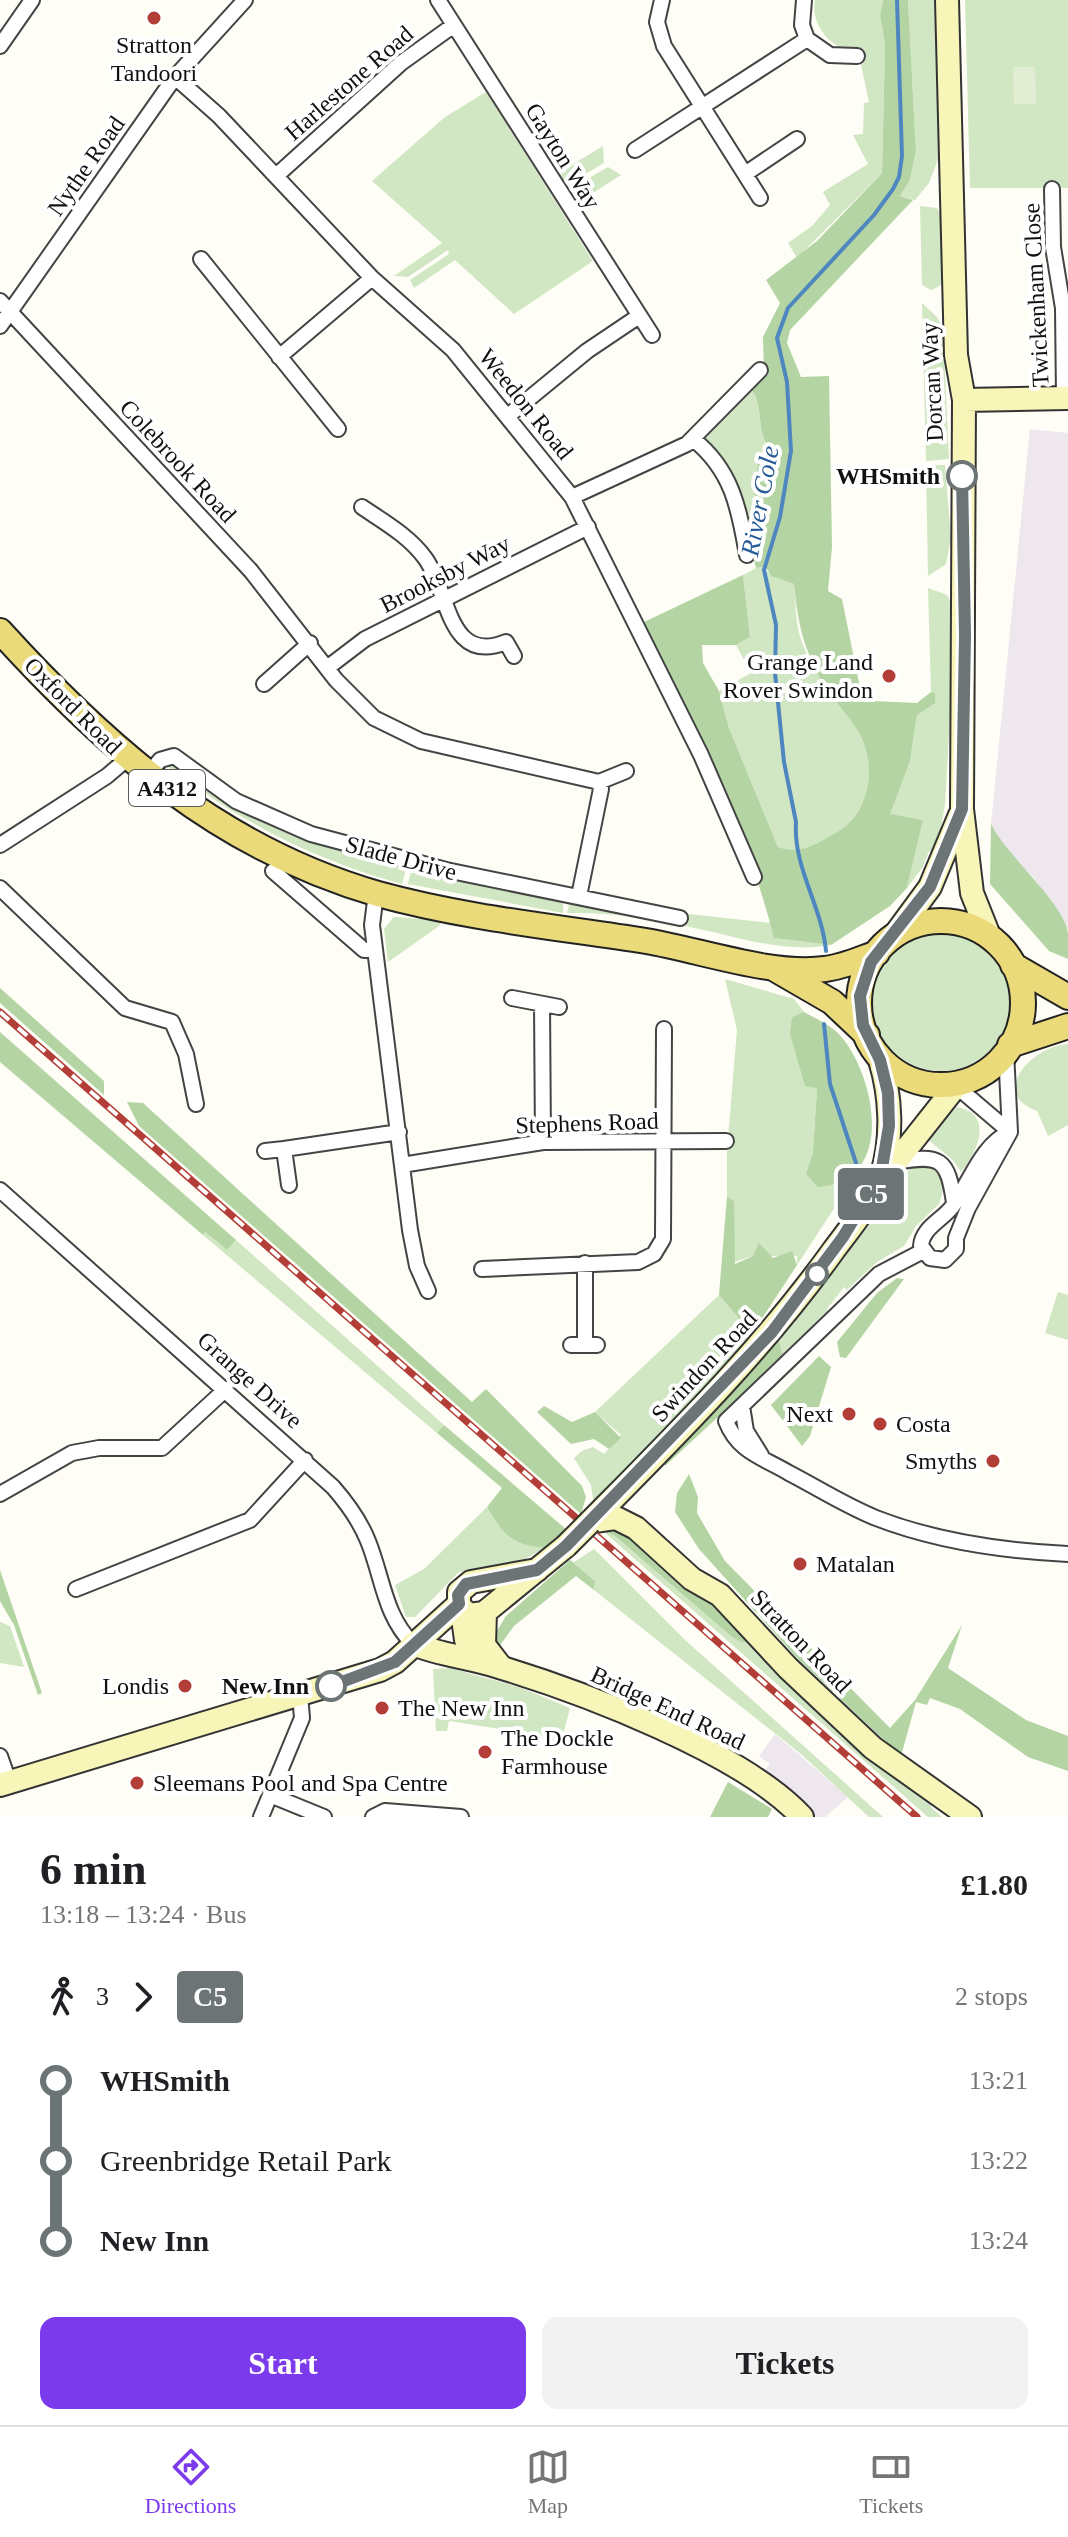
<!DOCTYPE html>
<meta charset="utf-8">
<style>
:root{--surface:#fff;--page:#f2f2f2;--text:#202124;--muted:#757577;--line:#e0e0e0;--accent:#7c3aed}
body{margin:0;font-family:"Times New Roman",serif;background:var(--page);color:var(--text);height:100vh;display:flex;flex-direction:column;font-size:30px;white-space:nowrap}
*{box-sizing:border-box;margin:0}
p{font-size:26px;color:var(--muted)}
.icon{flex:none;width:44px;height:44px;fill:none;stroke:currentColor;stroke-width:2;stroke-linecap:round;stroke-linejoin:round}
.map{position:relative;height:1817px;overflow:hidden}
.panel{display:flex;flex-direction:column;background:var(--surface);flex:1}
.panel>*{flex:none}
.badge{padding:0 16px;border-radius:6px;font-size:28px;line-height:52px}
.map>.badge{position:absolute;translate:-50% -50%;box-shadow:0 0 0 4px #fff}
.legs{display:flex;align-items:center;gap:12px;height:88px;padding:0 40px;font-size:26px}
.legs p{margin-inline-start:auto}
.head{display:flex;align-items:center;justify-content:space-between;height:136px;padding:0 40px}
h1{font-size:44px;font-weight:600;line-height:60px}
.primary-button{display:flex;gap:16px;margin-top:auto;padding:16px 40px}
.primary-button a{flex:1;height:92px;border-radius:16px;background:var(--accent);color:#fff;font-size:32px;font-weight:600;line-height:92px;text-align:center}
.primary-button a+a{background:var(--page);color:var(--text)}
ul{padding:0 40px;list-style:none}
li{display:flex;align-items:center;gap:28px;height:80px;font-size:30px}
li i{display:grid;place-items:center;width:12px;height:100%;margin:0 10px;background:currentColor}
li i::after{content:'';width:20px;height:20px;margin:-10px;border:6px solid;border-radius:50%;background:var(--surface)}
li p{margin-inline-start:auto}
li:first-child i{background:linear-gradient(#0000 50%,currentColor 0)}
li:last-child i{background:linear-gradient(currentColor 50%,#0000 0)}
.dock{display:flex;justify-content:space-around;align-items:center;height:112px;border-top:2px solid var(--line);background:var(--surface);font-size:22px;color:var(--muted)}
.dock a{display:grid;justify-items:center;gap:4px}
.dock .active{color:var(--accent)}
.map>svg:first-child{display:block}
.industrial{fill:#eee7ee}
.green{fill:#d1e6c2}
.forest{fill:#b4d5a3}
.pitch{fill:#e2eed3}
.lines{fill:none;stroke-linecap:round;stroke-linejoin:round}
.stream{stroke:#4e87c0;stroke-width:4}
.street-casing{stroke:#444;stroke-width:18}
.secondary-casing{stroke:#333;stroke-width:26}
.primary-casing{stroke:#222;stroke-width:28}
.street{stroke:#fff;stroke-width:14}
.secondary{stroke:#f7f6b8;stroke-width:22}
.primary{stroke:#eada7a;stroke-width:24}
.rail-casing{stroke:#b33d37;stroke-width:7}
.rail{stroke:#fff;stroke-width:4;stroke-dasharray:12;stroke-linecap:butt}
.secondary-bridge-casing{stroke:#333;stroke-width:26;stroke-linecap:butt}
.secondary-bridge{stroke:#f7f6b8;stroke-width:22}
.line-1-casing{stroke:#fff;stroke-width:18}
.line-1{stroke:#6c7476;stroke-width:12}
.poi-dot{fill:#b33d37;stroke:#fff;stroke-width:3}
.stop-1-dot{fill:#fff;stroke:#6c7476;stroke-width:4}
.labels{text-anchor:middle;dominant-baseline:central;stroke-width:8;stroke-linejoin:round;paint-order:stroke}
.shield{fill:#fff;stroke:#585858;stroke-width:2}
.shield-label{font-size:22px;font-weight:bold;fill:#111}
.poi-label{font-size:24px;fill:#111;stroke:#fff;text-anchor:start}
.street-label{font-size:24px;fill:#111;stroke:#fff}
.stop-label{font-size:24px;font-weight:bold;fill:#111;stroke:#fff;text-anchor:end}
.water-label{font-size:26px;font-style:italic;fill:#265b97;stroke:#fff}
</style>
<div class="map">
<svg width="1068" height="1817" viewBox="0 0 1068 1817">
<rect width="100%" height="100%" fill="#fefdf6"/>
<path class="industrial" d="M1030,429L1068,433V929L1034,878L1005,849L991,824Z
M775,1734L848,1797L825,1817H814L792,1792L763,1773L770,1764L759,1756Z"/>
<path class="green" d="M815,0H883L880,15L885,45L882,173L797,258L788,243L812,226L830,205L823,192L868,164L853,135L863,134L864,103L869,102L858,51C832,52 810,25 815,0Z
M908,0H935L939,157L929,183L915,200L900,196L910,180L916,151Z
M965,0H1068V188H970Z
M486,92L593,261L514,314L455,260L414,288L410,280L449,254L448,250L408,277L394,276L442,243L372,181L445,117Z
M603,146L604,163L570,183H564L560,172Z
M608,167L621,175L577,203L572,188Z
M920,206L937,208L940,214L942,281L940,286L931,290L922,285Z
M922,303L937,317L943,329L949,459L926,461Z
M751,389C764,405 756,429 768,446L758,460L752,524L746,525L705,443L707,430Z
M926,465H945L951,538L946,564L928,576Z
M762,565L771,576L794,584C796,600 795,618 799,633C810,673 841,699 859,733C889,790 851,839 794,852L778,847L729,728L719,691L751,673L736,645L750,637L743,575Z
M928,588L947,595L956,611L945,805L936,854L929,851L923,867L907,888L923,820L889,815L910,761L917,715L935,694L931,692Z
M172,760L212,792L407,865L402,884C309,858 241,822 164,764Z
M412,866L563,900V913L408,884Z
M570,901L771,923L775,938L831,945C785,954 735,936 690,927C650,918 607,912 567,913Z
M394,917H398L441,921L439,926L388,962L384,929Z
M872 1002a69 69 0 1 1 138 0a69 69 0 1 1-138 0Z
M725,979L794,999L804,1012L792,1017L817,1087L813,1152L806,1174L845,1182L856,1175L797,1265V1256H753L734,1262V1201L727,1196V1150L737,1030Z
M1068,1044V1125L1048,1136L1037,1111C990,1095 1029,1047 1068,1044Z
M957,1107C995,1114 977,1153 961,1172L953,1160L926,1138Z
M919,1163L939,1168L944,1188L939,1204L916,1226L904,1246L877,1262L847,1290L844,1287L827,1309L829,1312L783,1357L778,1336L873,1220L899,1177Z
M205,1232L227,1250L236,1240L444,1425L437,1433L203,1235Z
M1058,1292L1068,1295V1340L1045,1333Z
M719,1295L747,1328L759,1323L691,1405L594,1506L591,1485L574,1458L582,1451L593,1447L604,1454L621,1435L595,1412Z
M487,1507C503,1535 513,1546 546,1548L515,1564L459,1572L415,1617H406L395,1585L424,1569Z
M603,1531L615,1536L732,1637L741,1642H753L930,1799L931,1807L942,1817H928Z
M594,1549L685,1640L883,1817H869L801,1754L594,1590L595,1581L570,1560L574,1562Z
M0,1622L10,1626L24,1667L0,1663Z
M450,1668L519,1687L570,1708L560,1746L550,1743L551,1737L449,1721L447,1731H436L433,1669Z"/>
<path class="forest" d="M883,0H908L916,151L910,180L900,196L913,200L790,330L787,343L801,377L829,376L832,547L828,591L842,599L860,688L872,701L917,703L931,692L935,693V703L917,715L910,761L890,814L923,820L907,888L890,906L831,945L774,938C746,826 694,726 644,622L743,575L750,637L736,645H702L703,663L719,691L729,728L778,847C801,855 814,845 834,834C870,814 878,767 859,733C848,713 830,698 820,678C802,643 798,623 794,584L771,576L765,566L756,568L746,525L752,524L758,459L768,446C756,429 764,405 751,389L764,377L763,337L780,303L766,280L817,241L882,173L885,45L880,15Z
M991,824C1006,855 1064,903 1068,933C1068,941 1068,951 1068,959L1049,951L990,884Z
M0,988L104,1081V1095L0,1003Z
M804,1012C818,1020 834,1026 844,1040C877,1084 894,1181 818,1187L806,1174L813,1152L817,1088L805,1086L790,1034L792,1017Z
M0,1032L236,1240L227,1250L205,1232L203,1235L0,1062Z
M127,1102L143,1103L472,1402L486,1389L582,1486L586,1497L581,1514L139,1126Z
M727,1196L734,1201L735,1264L753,1256L759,1243L773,1258L792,1251L797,1265L759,1323L747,1328L719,1295Z
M897,1278L904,1279L846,1358L840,1357L837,1342L877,1293Z
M778,1336L783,1357L665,1466L663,1461Z
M819,1356L831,1367L810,1436L802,1446L771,1405Z
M544,1406L572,1422L595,1412L621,1438L609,1449L594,1439L571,1444L537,1412Z
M444,1425L567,1530L546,1548C513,1546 503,1535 487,1507L502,1488L437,1433Z
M689,1474L698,1497L697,1513L725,1561L890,1728L915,1700L962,1625L948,1668L1026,1720L1068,1736V1771L1028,1757L960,1709L930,1698L927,1705L916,1702L901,1756L797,1658L699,1549L675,1512L677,1493Z
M620,1529L713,1601L753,1642H741L732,1637L615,1536L603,1531Z
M570,1560L595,1581L594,1590L576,1576L514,1626L498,1648L495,1634L506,1616Z
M0,1570L42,1693L38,1695L14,1625L0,1601Z
M728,1782L772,1809L768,1817H710Z"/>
<path class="pitch" d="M1013,67H1035L1036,104H1014Z"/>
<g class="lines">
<path class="stream" d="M826,951C822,906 793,868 796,822L784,762L775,673L776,625L764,570L780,517L791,451L787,382L777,338L788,308L874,215L893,189L899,177L902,156L897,0
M824,1024L830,1084L857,1166"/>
<g class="street-casing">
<path id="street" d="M438,0L652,335
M662,0L657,22L664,46L760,198
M807,39L830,55L857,56
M0,46L32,0
M175,77L219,116L372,278L453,350L572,497L701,755L754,877
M635,150L807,39L802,25L804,0
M745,174L797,139
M276,176L401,63L454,25
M1052,189L1053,247L1063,308L1064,398
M201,259L338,429
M0,301L251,571L336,680L374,718L421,741L599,782L626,771
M0,326L175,77L245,0
M279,357L372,278
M509,415L587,351L639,316
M693,439C732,470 739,508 747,555
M572,497L687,444L760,370
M362,507C384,522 409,536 425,558C449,590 447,666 506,642L514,656
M327,668L365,639L588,527
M264,684L310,643
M148,775L160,760L174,756L236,801L311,834L446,870L680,918
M0,845L107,776L127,759
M273,871L364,950H375
M0,888L125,1008L172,1022L186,1054L196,1104
M376,893L372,925L410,1230L417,1266L428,1291
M579,896L601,789L599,782
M512,998L559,1007
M542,1004L543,1142
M1006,1051L1010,1132L968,1208L956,1238V1249L945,1260L930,1258L921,1246C922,1228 941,1221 952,1207C970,1183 981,1145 1010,1132
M956,1086L1010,1132
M265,1151L284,1149
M896,1162C940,1154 948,1158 954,1203
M402,1165L543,1142L726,1141
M289,1185L284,1149L399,1132
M0,1190L333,1487C347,1503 360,1521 368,1541C383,1578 384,1615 413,1644
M923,1251L879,1274L726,1421C738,1452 762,1457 789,1473C818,1488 846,1506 876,1518C938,1542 1003,1551 1068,1554
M585,1263V1345
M482,1269L638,1262L654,1254L663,1239L664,1029
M571,1345H597
M742,1406L746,1431L761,1455
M0,1494L72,1453L99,1448H162L226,1389
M76,1589L250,1520L305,1460
M0,1756L9,1782
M270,1795L324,1817
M261,1817L302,1718L300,1695
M373,1817L385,1811L461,1817"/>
</g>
<g class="secondary-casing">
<path id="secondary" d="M947,0L956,355L964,400L962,809L972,893L990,938
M964,400L1068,398
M894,936L930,887L960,815
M881,1174L896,1162L956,1086
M590,1522C676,1435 762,1350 833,1251C850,1228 873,1201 882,1174C893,1137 891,1096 880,1060
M590,1522L616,1518L636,1528L692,1579L720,1595L788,1668L873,1748L970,1817
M537,1570L471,1582L459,1592V1606L469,1615L484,1613L566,1546
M462,1611L466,1640L483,1661
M485,1612L484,1645L501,1667
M413,1644C440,1655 468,1657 496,1666C582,1692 742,1752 802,1817
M0,1785L380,1670L395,1662L459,1604"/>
</g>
<g class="primary-casing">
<path id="primary" d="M0,631C107,749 221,849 378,894C465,918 556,927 646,941C700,950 771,976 825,969C843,967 860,959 877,953
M859 1003a82 82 0 1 1 164 0a82 82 0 1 1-164 0Z
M1013,965L1068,997
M775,969L832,1002L867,1035
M1010,1045L1068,1026"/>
</g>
<use href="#street" class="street"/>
<use href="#secondary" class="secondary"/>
<use href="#primary" class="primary"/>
<g class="rail-casing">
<path id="rail" d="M0,1012L917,1817"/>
</g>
<use href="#rail" class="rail"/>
<g class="secondary-bridge-casing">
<path id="secondary-bridge" d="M566,1546L590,1522"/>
</g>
<use href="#secondary-bridge" class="secondary-bridge"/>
</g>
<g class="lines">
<g class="line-1-casing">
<path id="line-1" d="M331,1686L395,1662L459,1604L458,1595L466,1584L537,1570L566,1546L772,1332L843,1237L881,1174L889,1126L888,1093L880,1060L863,1025L860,996L871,962L930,887L962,809L965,635L962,476"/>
</g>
<use href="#line-1" class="line-1"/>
</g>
<g class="poi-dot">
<circle cx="154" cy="18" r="8"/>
<circle cx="889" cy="676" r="8"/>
<circle cx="849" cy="1414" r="8"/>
<circle cx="880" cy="1424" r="8"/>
<circle cx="993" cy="1461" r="8"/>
<circle cx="800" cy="1564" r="8"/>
<circle cx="185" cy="1686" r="8"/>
<circle cx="382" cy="1708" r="8"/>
<circle cx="485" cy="1752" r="8"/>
<circle cx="137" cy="1783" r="8"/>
</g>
<g class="stop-1-dot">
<circle cx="962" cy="476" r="14"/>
<circle cx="817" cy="1274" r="10"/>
<circle cx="331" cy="1686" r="14"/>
</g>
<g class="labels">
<rect class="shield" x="129" y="770" width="76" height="36" rx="6"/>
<g class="shield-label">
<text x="167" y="788">A4312</text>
</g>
<g class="poi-label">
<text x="154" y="45" text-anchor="middle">Stratton<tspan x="154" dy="28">Tandoori</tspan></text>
<text x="873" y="662" text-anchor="end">Grange Land<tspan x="873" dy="28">Rover Swindon</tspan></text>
<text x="833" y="1414" text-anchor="end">Next</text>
<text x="896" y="1424">Costa</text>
<text x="977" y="1461" text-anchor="end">Smyths</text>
<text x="816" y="1564">Matalan</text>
<text x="169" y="1686" text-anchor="end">Londis</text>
<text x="398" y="1708">The New Inn</text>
<text x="501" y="1738">The Dockle<tspan x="501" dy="28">Farmhouse</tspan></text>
<text x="153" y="1783">Sleemans Pool and Spa Centre</text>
</g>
<g class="street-label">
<text transform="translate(349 83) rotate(-41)">Harlestone Road</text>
<text transform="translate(563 156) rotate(58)">Gayton Way</text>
<text transform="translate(86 166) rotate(-55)">Nythe Road</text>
<text transform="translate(1036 295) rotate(-93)">Twickenham Close</text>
<text transform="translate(932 382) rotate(-93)">Dorcan Way</text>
<text transform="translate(526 404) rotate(51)">Weedon Road</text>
<text transform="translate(178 461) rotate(47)">Colebrook Road</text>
<text transform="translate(445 574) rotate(-27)">Brooksby Way</text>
<text transform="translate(73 706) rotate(45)">Oxford Road</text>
<text transform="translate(401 858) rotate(15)">Slade Drive</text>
<text transform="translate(587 1123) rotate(-2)">Stephens Road</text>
<text transform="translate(704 1366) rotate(-47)">Swindon Road</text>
<text transform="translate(250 1380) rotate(42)">Grange Drive</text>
<text transform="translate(801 1641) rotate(46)">Stratton Road</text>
<text transform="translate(668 1708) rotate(25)">Bridge End Road</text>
</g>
<g class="stop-label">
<text x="940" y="476">WHSmith</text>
<text x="309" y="1686">New Inn</text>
</g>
<g class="water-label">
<text transform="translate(760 501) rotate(-79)">River Cole</text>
</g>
</g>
</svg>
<b class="badge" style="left:871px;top:1194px;background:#6c7476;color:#fff">C5</b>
</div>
<section class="panel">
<div class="head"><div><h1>6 min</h1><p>13:18 – 13:24 · Bus</p></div><b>£1.80</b></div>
<div class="legs"><svg class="icon" aria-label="walk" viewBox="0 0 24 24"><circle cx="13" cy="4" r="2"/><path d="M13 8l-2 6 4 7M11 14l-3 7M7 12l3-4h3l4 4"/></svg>3<svg class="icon" aria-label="forward" viewBox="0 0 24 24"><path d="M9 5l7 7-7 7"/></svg><b class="badge" style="background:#6c7476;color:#fff">C5</b><p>2 stops</p></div>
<ul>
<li><i style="color:#6c7476"></i><b>WHSmith</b><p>13:21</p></li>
<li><i style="color:#6c7476"></i><span>Greenbridge Retail Park</span><p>13:22</p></li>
<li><i style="color:#6c7476"></i><b>New Inn</b><p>13:24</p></li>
</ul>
<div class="primary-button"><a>Start</a><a>Tickets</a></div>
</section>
<nav class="dock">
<a class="active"><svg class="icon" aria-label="directions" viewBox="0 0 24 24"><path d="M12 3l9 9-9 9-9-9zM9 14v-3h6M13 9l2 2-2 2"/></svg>Directions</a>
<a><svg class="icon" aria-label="map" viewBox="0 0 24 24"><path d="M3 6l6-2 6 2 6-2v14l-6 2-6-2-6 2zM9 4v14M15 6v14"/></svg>Map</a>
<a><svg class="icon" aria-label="tickets" viewBox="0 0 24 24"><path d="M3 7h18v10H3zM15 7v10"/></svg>Tickets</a>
</nav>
